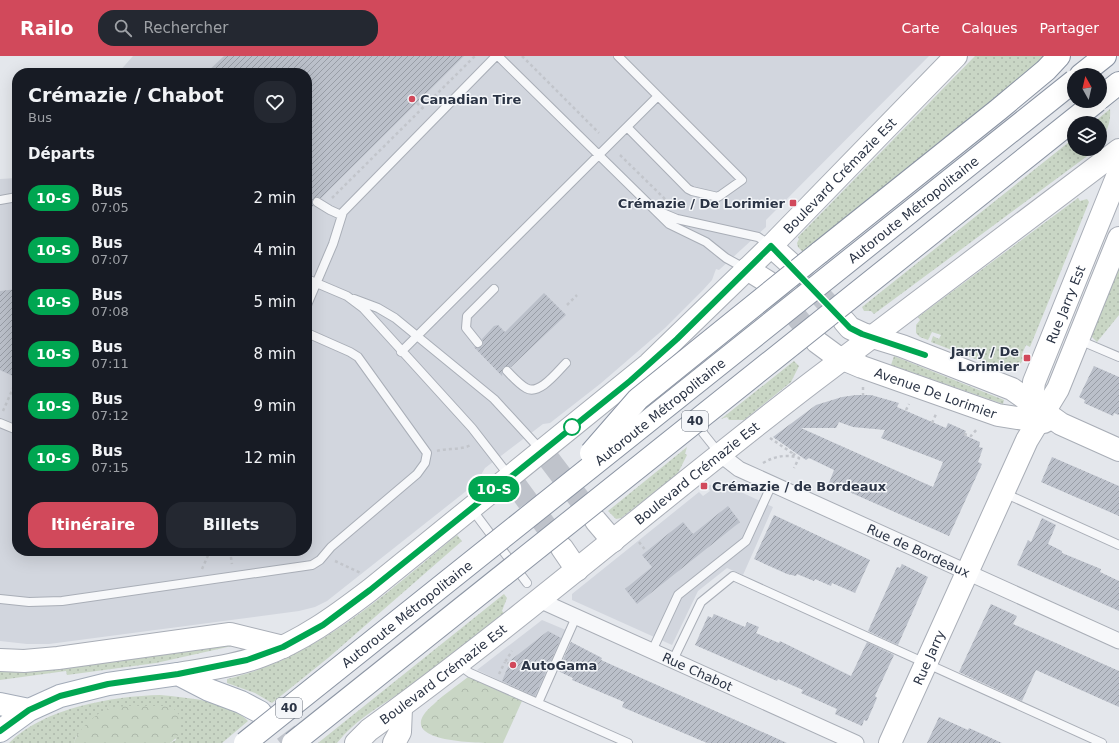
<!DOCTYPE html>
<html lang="fr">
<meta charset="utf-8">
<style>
:root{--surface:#171b24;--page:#242831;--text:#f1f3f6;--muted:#9ea1a6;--accent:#d1495b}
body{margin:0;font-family:"DejaVu Sans",sans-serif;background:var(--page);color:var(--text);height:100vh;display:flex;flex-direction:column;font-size:15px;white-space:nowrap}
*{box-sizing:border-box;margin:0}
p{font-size:13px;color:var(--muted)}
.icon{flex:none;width:22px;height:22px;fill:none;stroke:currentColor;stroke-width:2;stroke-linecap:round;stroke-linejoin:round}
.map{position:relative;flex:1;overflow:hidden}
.details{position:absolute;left:12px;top:12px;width:300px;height:488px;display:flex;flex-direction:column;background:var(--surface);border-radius:16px;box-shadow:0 4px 16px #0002}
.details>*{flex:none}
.badge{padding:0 8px;border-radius:13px;font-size:14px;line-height:26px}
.needle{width:26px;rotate:352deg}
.buttons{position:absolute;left:1067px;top:12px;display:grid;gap:8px}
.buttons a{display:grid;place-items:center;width:40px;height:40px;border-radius:50%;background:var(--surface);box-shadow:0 4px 16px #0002;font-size:20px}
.map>.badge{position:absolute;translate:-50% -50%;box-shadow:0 0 0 2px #fff}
h2{padding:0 16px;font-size:15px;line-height:36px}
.round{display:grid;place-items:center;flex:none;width:42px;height:42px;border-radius:16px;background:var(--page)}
.overview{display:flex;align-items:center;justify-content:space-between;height:68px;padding:0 16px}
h1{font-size:19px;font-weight:600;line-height:30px}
.button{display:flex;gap:8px;margin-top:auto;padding:8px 16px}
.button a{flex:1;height:46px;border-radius:16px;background:var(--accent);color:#fff;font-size:16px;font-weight:600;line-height:46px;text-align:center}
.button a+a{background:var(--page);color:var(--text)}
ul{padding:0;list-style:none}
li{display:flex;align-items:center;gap:12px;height:52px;padding:0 16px}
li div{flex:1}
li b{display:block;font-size:15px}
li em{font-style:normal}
li .badge{min-width:44px;font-weight:700;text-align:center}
header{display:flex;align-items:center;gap:24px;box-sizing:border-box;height:56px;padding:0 20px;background:var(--accent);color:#fff}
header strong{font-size:19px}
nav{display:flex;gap:22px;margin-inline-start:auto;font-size:14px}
.search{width:280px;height:36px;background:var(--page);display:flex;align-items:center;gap:10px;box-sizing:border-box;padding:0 14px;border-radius:16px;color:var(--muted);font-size:15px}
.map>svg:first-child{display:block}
.built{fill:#d2d6de}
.grass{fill:url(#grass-dots)}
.forest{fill:url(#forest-crowns)}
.building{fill:url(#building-hatch);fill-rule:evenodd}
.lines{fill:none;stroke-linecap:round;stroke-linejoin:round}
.secondary-tunnel{stroke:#bfc3cb;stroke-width:22;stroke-dasharray:22 11;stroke-linecap:butt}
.primary-tunnel{stroke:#bfc3cb;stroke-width:22;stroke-dasharray:22 11;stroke-linecap:butt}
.service-casing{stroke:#a9aeb7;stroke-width:10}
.minor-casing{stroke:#a9aeb7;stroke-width:17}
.secondary-casing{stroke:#a9aeb7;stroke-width:24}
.primary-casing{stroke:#a3abb8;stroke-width:24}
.motorway-casing{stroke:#8b94a3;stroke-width:24}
.path{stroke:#c2c5cb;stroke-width:2.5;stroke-dasharray:3 3;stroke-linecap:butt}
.service{stroke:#f7f8fa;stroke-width:8}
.minor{stroke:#f7f8fa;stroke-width:15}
.secondary{stroke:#fff;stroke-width:22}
.primary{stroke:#fff;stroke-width:22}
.motorway{stroke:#fff;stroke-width:22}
.motorway-bridge-casing{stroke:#8b94a3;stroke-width:24;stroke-linecap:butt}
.motorway-bridge{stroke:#fff;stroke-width:22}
.line-casing{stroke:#fff;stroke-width:9}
.line{stroke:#00a651;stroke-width:6}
.poi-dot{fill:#d1495b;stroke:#f4f6f9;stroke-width:1.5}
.stop-dot{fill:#fff;stroke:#00a651;stroke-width:2}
.labels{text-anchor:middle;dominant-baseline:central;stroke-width:3;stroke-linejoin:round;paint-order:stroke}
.shield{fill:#f4f6f9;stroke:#676e7b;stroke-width:1}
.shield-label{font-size:12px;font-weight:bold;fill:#2b3445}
.poi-label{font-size:13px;font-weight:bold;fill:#2b3445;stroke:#f4f6f9;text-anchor:start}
.street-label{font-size:13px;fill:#2b3445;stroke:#f4f6f9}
</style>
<header>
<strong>Railo</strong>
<div class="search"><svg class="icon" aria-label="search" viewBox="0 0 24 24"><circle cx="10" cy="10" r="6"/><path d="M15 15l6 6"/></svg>Rechercher</div>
<nav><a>Carte</a><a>Calques</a><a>Partager</a></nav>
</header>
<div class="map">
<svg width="1119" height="687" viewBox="0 0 1119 687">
<defs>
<pattern id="grass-dots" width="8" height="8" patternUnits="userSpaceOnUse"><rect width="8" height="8" fill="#c9d6c5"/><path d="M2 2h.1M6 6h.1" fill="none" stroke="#adb8ab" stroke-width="1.8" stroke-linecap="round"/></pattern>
<pattern id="forest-crowns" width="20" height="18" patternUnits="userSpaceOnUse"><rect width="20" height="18" fill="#c9d6c5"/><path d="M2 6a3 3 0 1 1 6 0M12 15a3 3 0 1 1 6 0" fill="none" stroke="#adb8ab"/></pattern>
<pattern id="building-hatch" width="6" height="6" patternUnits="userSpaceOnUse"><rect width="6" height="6" fill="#bbc0ca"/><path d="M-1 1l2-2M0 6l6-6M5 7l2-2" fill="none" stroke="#989da6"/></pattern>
</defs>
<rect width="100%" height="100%" fill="#e4e7ec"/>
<path class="built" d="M133,0H929L766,164V171L719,214L716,213L712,224L703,234L665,272L600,328L550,367L543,368L485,412L478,424L470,432L327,545L315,551L299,555L49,588H27L0,585V123L17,122V495H307V17H118Z
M719,426L773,451L743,519L727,512L698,535L672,589L572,544V538L699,436L703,440L710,435L707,430Z
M542,564L573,577L543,645L477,614Z"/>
<path class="grass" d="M975,0H1049L804,197L798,191L797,187L799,183L798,181Z
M1110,53C1111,65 1108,75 1100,84V67H1093Z
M1074,82V93H1093L1094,95L874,258L871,255H864L862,251Z
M1078,142L1080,145L1087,143L1089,146L1030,291L1026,289L1022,298L1026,300L1018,311L1004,314L931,286L933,280L939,283L941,279L932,276L928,284L920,281L916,277V269L920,264L918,261Z
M1119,210V259L1097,286L1091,280Z
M894,300L1004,344L1003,348L891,309Z
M794,305L799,310L791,326L744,364H729L727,361L721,363Z
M687,391L685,398L687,399L677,419L621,462L616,463L608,455Z
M457,479L462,485L328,602L272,647L255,637L227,627V623C319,601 386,537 457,479Z
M504,538L507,542L502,555L504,557C473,581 442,608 409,631C384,648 357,662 337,687H318Z
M231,587L232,590L156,607L67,619L66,615L0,624V614Z
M160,639C188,642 228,644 248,665L222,687H170L176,684L164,650L109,652L76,681L74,687H9C43,652 113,640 160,639Z"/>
<path class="forest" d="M468,621L522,645L503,687C479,687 387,687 434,648C444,638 457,630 468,621Z
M127,650H164L173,652L181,661C181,672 180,681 170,687H74C78,673 95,658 109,652C114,650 122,651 127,650Z"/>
<path class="building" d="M224,0H464L321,142L317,141L313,143V150L307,156V17H206Z
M17,233V322L0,314V235Z
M544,237L566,259L511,311H503L502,320L474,291H482L483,287L482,283L494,270L498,269L505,276Z
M1094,310L1119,321V359L1114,357L1113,360L1084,347L1085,344L1079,341Z
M856,339H871L899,347L897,351L946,372L948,367L966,375L964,379L980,386L979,391L983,392L978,406L982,408L949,480L829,427L834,414L809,402L806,404L773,381L816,349L842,341ZM839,366L853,371L885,374L881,382L943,406L933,431L801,372H836Z
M1052,401L1119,430V460L1041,426Z
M728,450L740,466L637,548L625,533L652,511L642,499L683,466L693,478Z
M774,459L870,504L855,537L832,527L831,530L815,523L814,525L797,518L796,520L787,518L754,503Z
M1042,462L1056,469L1048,488L1062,495V497L1101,513L1100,516L1119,525V555L1017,509L1028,484L1031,486Z
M902,508L928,521L898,589L868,575L897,511L900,512Z
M991,548L1017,560L1013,568L1119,615V651L1036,614L1022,645L959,616Z
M714,558L745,571L747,566L759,571L756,577L779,587L780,585L786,588L851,620L867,586L894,599L875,640L877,642L867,665L864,664L862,670L835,658L837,653L801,637L803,634L778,623L777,625L695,589L708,560L712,562Z
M548,575L561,582L535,640L502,625L511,604Z
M571,586L602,602L601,604L787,687H707L622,651L624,646L572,624L573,622L558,615Z
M939,661L968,674L969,672L1002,687H927Z"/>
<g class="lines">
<path class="secondary-tunnel" d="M791,208L844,265
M768,226L817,286
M548,402L596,465
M515,428L562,492"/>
<path class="primary-tunnel" d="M260,656L282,671L294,687"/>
<g class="service-casing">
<path id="service" d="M498,0L669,168L706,186L726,202L746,213
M618,0L742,124L718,141L692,135L688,133L627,71
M0,144L17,141
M317,146L330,154L341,159
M658,155L677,163L758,181L770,189
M307,223L347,240L363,252L472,372L510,421
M354,243L378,252L395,262L494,343L541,394
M307,249L333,188L343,156L496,0
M1079,284L1119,301
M478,287L466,272L467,260L494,233
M401,296L658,40
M507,315C513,321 519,328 526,332C539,340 557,316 566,307
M0,367L17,374
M703,377L719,397
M1004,437L1119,489
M471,452L527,527
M0,543L29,546L62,545L312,509L320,504L331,491L417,418L425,407L427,397L358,301L350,296L307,277
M652,595L678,539L746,485L772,428
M673,604L701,546L733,520L1102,687
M459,609L470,617L628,687
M538,647L576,561"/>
</g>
<g class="minor-casing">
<g id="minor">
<path id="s1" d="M721,399L739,413L1119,585"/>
<path id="s2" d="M539,544L856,687"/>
</g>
</g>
<g class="secondary-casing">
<g id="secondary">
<path d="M771,190L791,208"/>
<path d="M747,213L768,226"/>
<path d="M844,265L850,272L863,278L902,290L1012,333L1061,368L1119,394"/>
<path id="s3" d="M817,286L836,300L862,311L998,359L1044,366"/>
<path id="s4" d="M1030,360L1034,326L1119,116"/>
<path d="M596,465L613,485"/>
<path d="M562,492L577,514"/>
<path d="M0,604L24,605L58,602L230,578L283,591"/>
<path id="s5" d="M178,618C206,613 235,610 261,600C302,585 336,560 370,534L649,308L771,190L956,0"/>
<path id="s6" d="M356,687L369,674C521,564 662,441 811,327C913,249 1017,172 1119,94"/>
<path d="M394,687L400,676L401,652"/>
<path id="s7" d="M890,687L1027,384L1058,333L1119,182"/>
</g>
</g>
<g class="primary-casing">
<path id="primary" d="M0,648L29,654
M0,675L29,654L60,640L108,628L178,618L209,634L241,646L260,656"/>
</g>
<g class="motorway-casing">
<path id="motorway" d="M1081,19L1105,0
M1100,42L1119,27
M819,197L998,54L1046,14L1059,0"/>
</g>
<path class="path" d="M522,0L599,77
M417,47L422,52
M620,99L667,145
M332,142L475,0
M567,249L577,239
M863,331V339
M906,354L909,348
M3,355L17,323
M932,367L937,356
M964,378L971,380L978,372
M770,382L792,397L793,400L796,396
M437,395C448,392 461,394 471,389
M763,407C775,400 786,398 799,402L794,412
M639,486L646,495
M230,495L232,508
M335,505L361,517
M202,513L210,495
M510,608L505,606L512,595
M499,618L505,606"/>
<use href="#service" class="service"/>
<use href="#minor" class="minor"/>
<use href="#secondary" class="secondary"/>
<use href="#primary" class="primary"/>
<use href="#motorway" class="motorway"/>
<g class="motorway-bridge-casing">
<g id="motorway-bridge">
<path d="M591,397L638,343L819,197"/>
<path id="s8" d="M245,687L1074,25"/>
<path d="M293,687L1097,45"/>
</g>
</g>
<use href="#motorway-bridge" class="motorway-bridge"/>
</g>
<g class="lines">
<g class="line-casing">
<path id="line" d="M0,675L29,654L60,640L108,628L178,618L247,604L283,591L323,569L370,534L630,325L677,283L771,190L850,272L862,278L925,299"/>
</g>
<use href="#line" class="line"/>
</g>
<g class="poi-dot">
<circle cx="412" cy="43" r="4"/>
<rect x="789" y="143" width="8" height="8" rx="2"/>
<rect x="1023" y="298" width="8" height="8" rx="2"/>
<rect x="700" y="426" width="8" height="8" rx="2"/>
<circle cx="513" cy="609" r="4"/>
</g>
<circle class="stop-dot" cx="572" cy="371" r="8"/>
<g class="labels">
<g class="shield">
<rect x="682" y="355" width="26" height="20" rx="3"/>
<rect x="276" y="642" width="26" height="20" rx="3"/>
</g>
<g class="shield-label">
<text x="695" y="365">40</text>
<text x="289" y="652">40</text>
</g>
<g class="poi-label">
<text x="420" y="43">Canadian Tire</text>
<text x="785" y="147" text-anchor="end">Crémazie / De Lorimier</text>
<text x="1019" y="295" text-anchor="end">Jarry / De<tspan x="1019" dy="15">Lorimier</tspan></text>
<text x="712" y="430">Crémazie / de Bordeaux</text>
<text x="521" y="609">AutoGama</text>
</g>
<g class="street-label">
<text stroke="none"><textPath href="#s5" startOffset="840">Boulevard Crémazie Est</textPath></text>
<text stroke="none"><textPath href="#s8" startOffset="855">Autoroute Métropolitaine</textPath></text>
<text stroke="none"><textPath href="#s4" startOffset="118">Rue Jarry Est</textPath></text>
<text stroke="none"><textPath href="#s3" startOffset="130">Avenue De Lorimier</textPath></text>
<text stroke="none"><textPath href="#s8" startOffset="531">Autoroute Métropolitaine</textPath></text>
<text stroke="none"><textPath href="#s6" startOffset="435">Boulevard Crémazie Est</textPath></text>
<text stroke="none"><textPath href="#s1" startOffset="220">Rue de Bordeaux</textPath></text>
<text stroke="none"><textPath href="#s8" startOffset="207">Autoroute Métropolitaine</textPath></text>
<text stroke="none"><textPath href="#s7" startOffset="94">Rue Jarry</textPath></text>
<text stroke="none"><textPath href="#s2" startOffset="174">Rue Chabot</textPath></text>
<text stroke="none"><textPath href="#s6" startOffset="111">Boulevard Crémazie Est</textPath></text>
</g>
</g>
</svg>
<div class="buttons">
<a><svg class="needle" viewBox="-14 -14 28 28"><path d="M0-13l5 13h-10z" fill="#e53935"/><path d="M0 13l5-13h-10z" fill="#9ea1a6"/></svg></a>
<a><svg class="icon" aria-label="layers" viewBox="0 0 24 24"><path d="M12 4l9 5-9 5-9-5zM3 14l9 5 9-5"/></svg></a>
</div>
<b class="badge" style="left:494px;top:433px;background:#00a651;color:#fff">10-S</b>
<section class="details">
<div class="overview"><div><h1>Crémazie / Chabot</h1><p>Bus</p></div><a class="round"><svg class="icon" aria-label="heart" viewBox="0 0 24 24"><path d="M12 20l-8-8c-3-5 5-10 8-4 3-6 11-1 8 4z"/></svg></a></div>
<h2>Départs</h2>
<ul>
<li><span class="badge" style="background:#00a651;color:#fff">10-S</span><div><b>Bus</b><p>07:05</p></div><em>2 min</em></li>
<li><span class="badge" style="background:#00a651;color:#fff">10-S</span><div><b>Bus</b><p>07:07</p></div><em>4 min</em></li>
<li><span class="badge" style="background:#00a651;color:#fff">10-S</span><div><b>Bus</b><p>07:08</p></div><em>5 min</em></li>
<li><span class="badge" style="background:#00a651;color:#fff">10-S</span><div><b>Bus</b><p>07:11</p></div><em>8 min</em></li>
<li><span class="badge" style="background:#00a651;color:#fff">10-S</span><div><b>Bus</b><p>07:12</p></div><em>9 min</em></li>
<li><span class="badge" style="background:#00a651;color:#fff">10-S</span><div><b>Bus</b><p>07:15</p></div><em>12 min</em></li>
</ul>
<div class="button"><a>Itinéraire</a><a>Billets</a></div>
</section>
</div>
